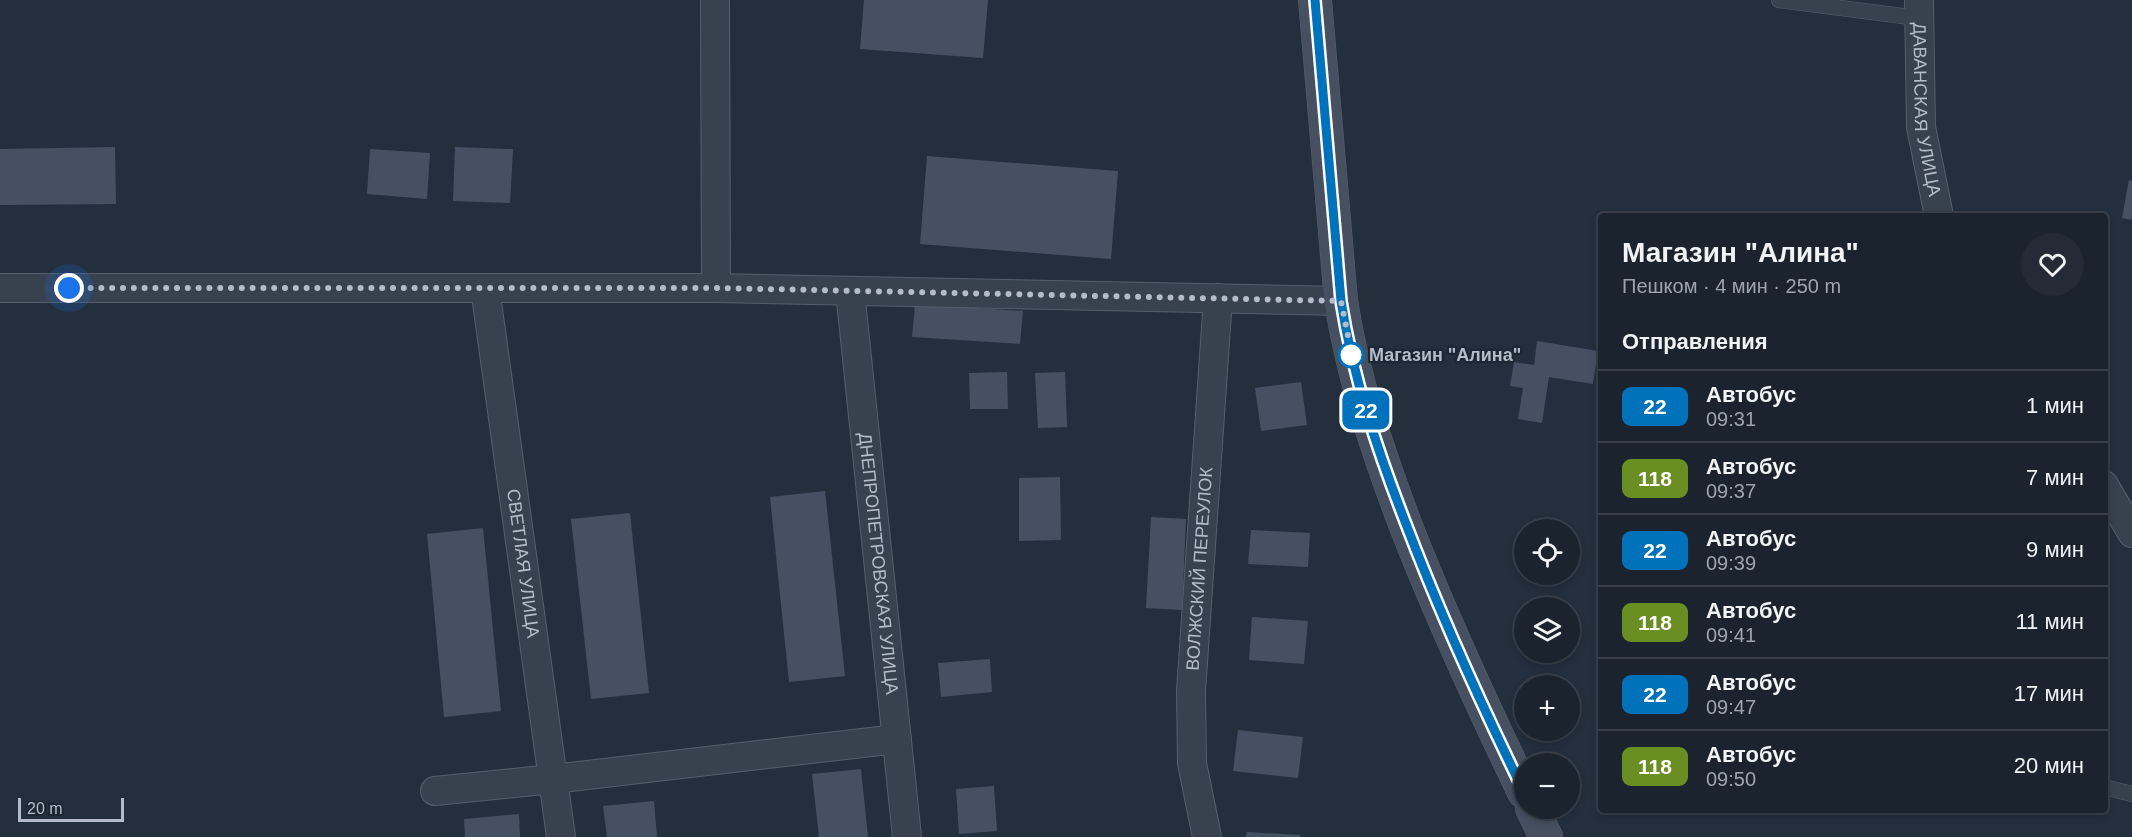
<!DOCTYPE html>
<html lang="ru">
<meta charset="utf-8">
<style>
:root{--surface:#1b232e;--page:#242b36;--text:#f1f3f6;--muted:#a0a4aa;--line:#39404a}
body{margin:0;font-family:Helvetica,sans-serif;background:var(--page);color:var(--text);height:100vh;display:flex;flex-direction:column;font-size:22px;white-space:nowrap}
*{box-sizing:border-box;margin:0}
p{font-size:20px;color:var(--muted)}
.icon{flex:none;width:33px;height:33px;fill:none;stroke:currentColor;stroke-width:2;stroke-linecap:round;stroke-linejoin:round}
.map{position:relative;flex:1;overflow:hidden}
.details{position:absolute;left:1598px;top:213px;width:510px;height:600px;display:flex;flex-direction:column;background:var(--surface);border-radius:6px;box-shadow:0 3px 9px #0003,0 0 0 2px var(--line)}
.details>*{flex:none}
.badge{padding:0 12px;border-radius:9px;font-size:21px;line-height:39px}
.controls{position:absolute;left:1514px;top:519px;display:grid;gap:12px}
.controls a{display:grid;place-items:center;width:66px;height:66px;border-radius:50%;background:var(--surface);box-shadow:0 3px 9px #0003,0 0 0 2px var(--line);font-size:30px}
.scale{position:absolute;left:18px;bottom:15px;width:106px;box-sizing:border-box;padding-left:6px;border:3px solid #b4bcc9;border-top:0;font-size:16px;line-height:21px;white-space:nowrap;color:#b4bcc9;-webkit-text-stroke:4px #1d2633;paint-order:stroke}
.you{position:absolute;width:30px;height:30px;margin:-15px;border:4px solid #fff;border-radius:50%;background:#1a73e8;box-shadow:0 0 0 9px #1a73e833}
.map>.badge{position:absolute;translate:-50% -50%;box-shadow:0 0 0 3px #fff}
h2{padding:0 24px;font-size:22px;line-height:54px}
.round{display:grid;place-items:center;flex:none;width:63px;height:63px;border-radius:32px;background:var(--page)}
.headline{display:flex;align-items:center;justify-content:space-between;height:102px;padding:0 24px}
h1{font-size:28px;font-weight:800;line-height:45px}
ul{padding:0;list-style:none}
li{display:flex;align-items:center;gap:18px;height:72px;padding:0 24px;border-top:2px solid var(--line)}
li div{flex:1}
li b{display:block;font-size:22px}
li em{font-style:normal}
li .badge{min-width:66px;font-weight:700;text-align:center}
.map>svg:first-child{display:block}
.building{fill:#455162}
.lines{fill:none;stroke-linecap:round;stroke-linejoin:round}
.lane-casing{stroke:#565f6c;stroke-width:16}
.street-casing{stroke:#565f6c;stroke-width:30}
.secondary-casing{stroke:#565f6c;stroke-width:34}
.lane{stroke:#38414e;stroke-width:15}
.street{stroke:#38414e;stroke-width:28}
.secondary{stroke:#465061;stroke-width:33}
.line-casing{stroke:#fff;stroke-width:14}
.line{stroke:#0072bc;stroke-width:9}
.walk{stroke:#b4bcc9;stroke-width:6;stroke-dasharray:0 10.8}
.stop-dot{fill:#fff;stroke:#0072bc;stroke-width:3}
.labels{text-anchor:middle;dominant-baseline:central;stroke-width:4.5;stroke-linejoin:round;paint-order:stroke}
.street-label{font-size:18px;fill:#b4bcc9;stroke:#1d2633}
.stop-label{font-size:18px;font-weight:bold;fill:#b4bcc9;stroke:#1d2633;text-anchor:start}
</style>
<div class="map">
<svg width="2132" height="837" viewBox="0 0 2132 837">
<rect width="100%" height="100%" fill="#242f3e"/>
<path class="building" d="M864,0H988L983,58L860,49Z
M115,147L116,204L0,205V149Z
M455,147L513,149L510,203L453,201Z
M370,149L430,153L427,199L367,194Z
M927,156L1118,171L1111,259L920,244Z
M2129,180L2132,181V220L2122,218Z
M915,304L1023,311L1020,344L912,337Z
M1537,341L1598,351L1593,384L1549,377L1542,423L1518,419L1523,388L1510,386L1514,362L1534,365Z
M1007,372L1008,409H970L969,373Z
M1065,372L1067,427L1038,428L1035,373Z
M1301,382L1307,425L1261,431L1255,388Z
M1060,477L1061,540L1019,541V478Z
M825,491L845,676L789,682L770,497Z
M630,513L649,693L591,699L571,519Z
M1151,517L1186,519L1182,610L1146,608Z
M483,528L501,711L444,717L427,534Z
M1251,530L1310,533L1308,567L1248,564Z
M1252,617L1308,621L1304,664L1249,660Z
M990,659L992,692L941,697L938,663Z
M1238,730L1303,737L1298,778L1233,771Z
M861,769L868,837H819L812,774Z
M994,786L997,831L959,834L956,789Z
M654,801L657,837H607L603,806Z
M519,814L520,837H465L464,819Z
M1247,832L1300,835V837H1246Z"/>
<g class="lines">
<g class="lane-casing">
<path id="lane" d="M1779,0L1918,18
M2104,787L2132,794"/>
</g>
<g class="street-casing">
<g id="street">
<path d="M715,0L716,288"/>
<path id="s1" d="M1919,0L1921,127L1939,216"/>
<path d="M0,288H716L1341,301"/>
<path id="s2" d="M485,288L561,837"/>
<path id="s3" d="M850,291L907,837"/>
<path d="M2104,485L2132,533"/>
<path d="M435,791L553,779L897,739"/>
<path id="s4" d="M1207,837L1192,763L1191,691L1218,298"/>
</g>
</g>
<g class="secondary-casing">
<path id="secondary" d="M1315,0L1341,301C1353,379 1379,455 1407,529C1442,618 1482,705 1524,792
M1532,808L1546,837"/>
</g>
<use href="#lane" class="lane"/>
<use href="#street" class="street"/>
<use href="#secondary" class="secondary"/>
</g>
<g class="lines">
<g class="line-casing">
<path id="line" d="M1315,0L1341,301C1353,378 1378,452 1406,524C1441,616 1481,704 1524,792"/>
</g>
<use href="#line" class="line"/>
<path class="walk" d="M69,288H716L1341,301L1353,361L1351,355"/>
</g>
<circle class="stop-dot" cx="1351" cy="355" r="12"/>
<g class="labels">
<g class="street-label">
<text stroke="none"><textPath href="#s1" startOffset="110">ДАВАНСКАЯ УЛИЦА</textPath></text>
<text stroke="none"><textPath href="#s2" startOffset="278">СВЕТЛАЯ УЛИЦА</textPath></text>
<text stroke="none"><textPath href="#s3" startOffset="274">ДНЕПРОПЕТРОВСКАЯ УЛИЦА</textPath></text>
<text stroke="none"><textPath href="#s4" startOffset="270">ВОЛЖСКИЙ ПЕРЕУЛОК</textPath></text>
</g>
<g class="stop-label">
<text x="1369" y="355">Магазин "Алина"</text>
</g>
</g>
</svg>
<div class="controls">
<a><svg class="icon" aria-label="locate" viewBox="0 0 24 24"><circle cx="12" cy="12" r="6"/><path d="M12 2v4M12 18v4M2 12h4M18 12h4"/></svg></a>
<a><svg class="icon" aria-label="layers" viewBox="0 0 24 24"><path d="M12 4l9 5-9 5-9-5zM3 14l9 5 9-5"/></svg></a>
<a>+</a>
<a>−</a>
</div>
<div class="scale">20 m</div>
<div class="you" style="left:69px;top:288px"></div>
<b class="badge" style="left:1366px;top:410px;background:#0072bc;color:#fff">22</b>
<section class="details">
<div class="headline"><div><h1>Магазин &quot;Алина&quot;</h1><p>Пешком · 4 мин · 250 m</p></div><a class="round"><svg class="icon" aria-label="heart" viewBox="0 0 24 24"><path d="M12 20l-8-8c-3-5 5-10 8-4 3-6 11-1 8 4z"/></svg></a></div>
<h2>Отправления</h2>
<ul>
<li><span class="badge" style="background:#0072bc;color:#fff">22</span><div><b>Автобус</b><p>09:31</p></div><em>1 мин</em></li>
<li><span class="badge" style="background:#6b8e23;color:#fff">118</span><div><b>Автобус</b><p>09:37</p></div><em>7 мин</em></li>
<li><span class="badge" style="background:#0072bc;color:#fff">22</span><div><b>Автобус</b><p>09:39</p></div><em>9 мин</em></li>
<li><span class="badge" style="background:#6b8e23;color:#fff">118</span><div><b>Автобус</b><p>09:41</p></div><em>11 мин</em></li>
<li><span class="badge" style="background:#0072bc;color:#fff">22</span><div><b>Автобус</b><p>09:47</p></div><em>17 мин</em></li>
<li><span class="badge" style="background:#6b8e23;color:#fff">118</span><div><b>Автобус</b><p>09:50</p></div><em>20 мин</em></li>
</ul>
</section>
</div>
